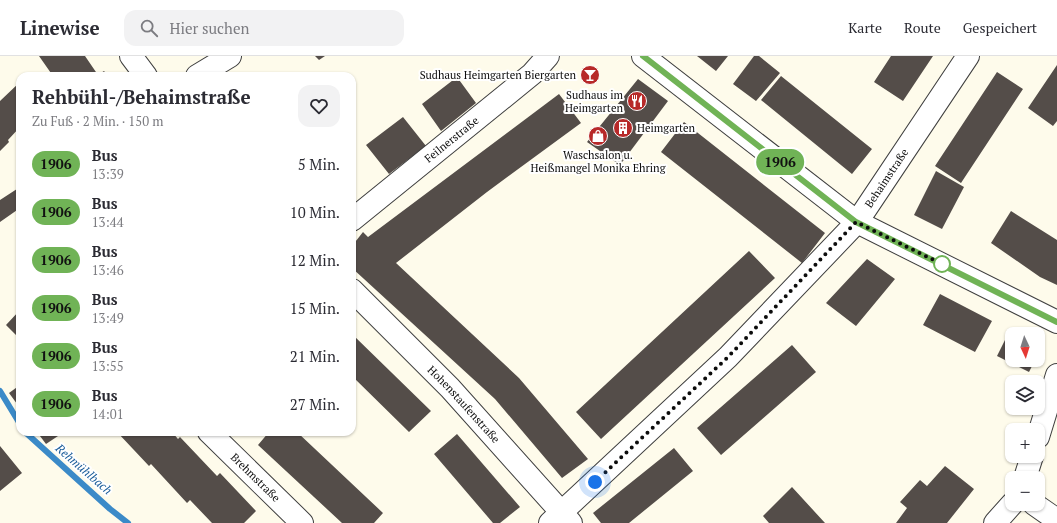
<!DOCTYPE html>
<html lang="de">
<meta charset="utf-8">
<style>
:root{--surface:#fff;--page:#f2f2f3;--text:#2b2b33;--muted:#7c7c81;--line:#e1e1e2}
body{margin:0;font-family:"PT Serif",serif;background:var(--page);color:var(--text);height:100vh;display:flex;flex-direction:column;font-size:15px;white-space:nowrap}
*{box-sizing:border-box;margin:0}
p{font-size:13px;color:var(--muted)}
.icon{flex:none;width:22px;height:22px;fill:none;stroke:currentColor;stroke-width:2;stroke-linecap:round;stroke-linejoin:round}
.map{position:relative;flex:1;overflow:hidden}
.side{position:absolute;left:16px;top:16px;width:340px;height:364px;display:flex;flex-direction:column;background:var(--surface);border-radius:12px;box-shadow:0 1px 3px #0004}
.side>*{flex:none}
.badge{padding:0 8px;border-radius:13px;font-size:14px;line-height:26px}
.needle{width:26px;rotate:176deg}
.tools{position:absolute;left:1005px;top:271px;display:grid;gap:8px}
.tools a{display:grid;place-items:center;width:40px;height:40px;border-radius:8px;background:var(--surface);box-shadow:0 1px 3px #0004;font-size:20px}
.you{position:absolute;width:20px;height:20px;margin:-10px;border:3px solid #fff;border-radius:50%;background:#1a73e8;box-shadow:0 0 0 6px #1a73e833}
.map>.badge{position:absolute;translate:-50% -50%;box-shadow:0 0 0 2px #fff}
.round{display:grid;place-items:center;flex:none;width:42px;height:42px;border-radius:12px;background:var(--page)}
.overview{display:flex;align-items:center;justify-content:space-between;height:68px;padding:0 16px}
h1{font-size:19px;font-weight:700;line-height:30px}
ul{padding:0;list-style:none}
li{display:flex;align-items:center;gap:12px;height:48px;padding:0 16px}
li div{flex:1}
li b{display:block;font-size:15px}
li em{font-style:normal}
li .badge{min-width:44px;font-weight:700;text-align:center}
header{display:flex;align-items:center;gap:24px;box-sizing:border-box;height:56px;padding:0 20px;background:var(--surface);border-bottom:1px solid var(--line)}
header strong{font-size:19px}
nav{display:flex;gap:22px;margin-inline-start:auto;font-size:14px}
.search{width:280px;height:36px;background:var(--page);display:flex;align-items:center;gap:10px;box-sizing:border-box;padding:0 14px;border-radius:12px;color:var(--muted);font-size:15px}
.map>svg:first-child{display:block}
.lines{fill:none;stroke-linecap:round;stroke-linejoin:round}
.stream{stroke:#3b8ac8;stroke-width:6}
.building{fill:#544d49}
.minor-casing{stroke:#3f3f3f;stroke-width:24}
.minor{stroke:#fff;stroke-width:22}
.line-casing{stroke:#fff;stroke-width:9}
.line{stroke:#70b356;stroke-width:6}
.walk{stroke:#0c0c0c;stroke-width:4;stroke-dasharray:0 7.2}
.stop-dot{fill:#fff;stroke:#70b356;stroke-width:2}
.labels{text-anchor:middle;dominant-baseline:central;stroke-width:4;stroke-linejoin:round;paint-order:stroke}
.poi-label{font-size:11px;fill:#0c0c0c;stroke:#fff;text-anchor:end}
.street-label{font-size:11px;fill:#0c0c0c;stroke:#fff}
.water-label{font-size:12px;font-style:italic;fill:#1a5c99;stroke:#fff}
</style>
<header>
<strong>Linewise</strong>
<div class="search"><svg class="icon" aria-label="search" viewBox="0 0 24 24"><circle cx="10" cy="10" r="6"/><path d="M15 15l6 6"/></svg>Hier suchen</div>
<nav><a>Karte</a><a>Route</a><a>Gespeichert</a></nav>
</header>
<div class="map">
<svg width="1057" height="467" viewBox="0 0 1057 467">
<rect width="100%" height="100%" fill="#fefbeb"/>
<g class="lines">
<path class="stream" d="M0,335L20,368
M25,376L110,453L128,467"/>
</g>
<path class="building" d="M39,0H85L98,19L104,15L108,20H53Z
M315,0H325L319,4Z
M697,0H728L716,15Z
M754,0H759L780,17L756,45L733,28Z
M891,0H933L903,45L874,26Z
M1057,9V65L1053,70L1028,52Z
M997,16L1023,33L961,127L935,110Z
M781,20L872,93L852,118L761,44Z
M457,21L476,47L441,75L422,48Z
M638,23L668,45L620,109L587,86Z
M20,26V71L8,84L9,86L0,95V45Z
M559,38L581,67L487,136L396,207L519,322L588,403L562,422L495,343L352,212V190L363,176L368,181Z
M403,61L426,90L389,118L366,89Z
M684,66L825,177L802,207L661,96Z
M936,115L964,131L942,173L914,159Z
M20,131V152L0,166V144Z
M1011,155L1057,184V229L1040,221L991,187Z
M749,195L775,222L601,383L576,356Z
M867,203L895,223L856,270L826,247Z
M940,238L992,265L975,296L923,269Z
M20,254V283L6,269Z
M1009,276L1012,277V304H1035L1029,316L997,300Z
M352,278L431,355L409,376L352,320Z
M792,289L816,316L721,399L697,372Z
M20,329V352L9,337Z
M37,376H55L58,380L46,388Z
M117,376H172L178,383L180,381L217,420L220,417L256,455L244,467H212L190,444L187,447L151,408L149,410Z
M269,376H297L383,457L374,467H342L258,389Z
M457,378L520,451L500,467H493L434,398Z
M0,390L22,417L0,435Z
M674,392L693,415L629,467H601L593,457Z
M945,410L974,433L947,467H896L907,452L900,446L920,424L927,430Z
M792,431L825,467H769L763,460Z"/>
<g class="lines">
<g class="minor-casing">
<g id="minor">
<path d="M131,0L146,20"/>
<path d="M643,0L857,166L1057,266"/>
<path d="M197,20L230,0"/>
<path id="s1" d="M352,164L532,18L548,0"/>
<path id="s2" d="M352,234L450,332L571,467"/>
<path id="s3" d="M209,376L302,467"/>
<path d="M1038,381L1057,319"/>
<path d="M1025,422L1032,400"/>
<path d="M1034,448L1057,464"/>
<path id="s4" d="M550,467L728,301L857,166L968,0"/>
<path d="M995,467L1012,448"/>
</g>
</g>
<use href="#minor" class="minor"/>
</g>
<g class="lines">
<g class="line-casing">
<path id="line" d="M643,0L856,166L1057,266"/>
</g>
<use href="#line" class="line"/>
<path class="walk" d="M595,426L728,301L856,166L942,208"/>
</g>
<defs>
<g id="bar-disc" transform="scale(1)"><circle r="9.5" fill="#b72929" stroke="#fff"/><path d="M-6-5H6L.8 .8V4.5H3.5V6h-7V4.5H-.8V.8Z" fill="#fff"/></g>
<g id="restaurant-disc" transform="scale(1)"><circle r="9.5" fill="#b72929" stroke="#fff"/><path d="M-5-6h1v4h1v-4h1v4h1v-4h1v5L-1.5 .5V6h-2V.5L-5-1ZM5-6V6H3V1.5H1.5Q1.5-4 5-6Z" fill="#fff"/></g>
<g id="building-disc" transform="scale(1)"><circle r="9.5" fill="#b72929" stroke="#fff"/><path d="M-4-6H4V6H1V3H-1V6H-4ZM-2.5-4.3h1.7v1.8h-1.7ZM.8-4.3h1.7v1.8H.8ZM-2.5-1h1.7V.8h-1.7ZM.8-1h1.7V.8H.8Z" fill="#fff"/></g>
<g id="shop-disc" transform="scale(1)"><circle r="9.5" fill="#b72929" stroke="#fff"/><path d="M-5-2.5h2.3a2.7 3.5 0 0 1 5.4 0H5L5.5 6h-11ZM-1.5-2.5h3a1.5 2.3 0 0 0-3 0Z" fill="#fff"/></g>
</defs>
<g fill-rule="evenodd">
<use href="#bar-disc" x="590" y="19"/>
<use href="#restaurant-disc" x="637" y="45"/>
<use href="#building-disc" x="623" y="72"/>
<use href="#shop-disc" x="598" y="80"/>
</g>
<circle class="stop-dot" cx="942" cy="208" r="8"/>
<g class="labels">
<g class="poi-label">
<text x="576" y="19">Sudhaus Heimgarten Biergarten</text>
<text x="623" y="39">Sudhaus im<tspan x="623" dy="13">Heimgarten</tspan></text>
<text x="637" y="72" text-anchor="start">Heimgarten</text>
<text x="598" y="99" text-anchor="middle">Waschsalon u.<tspan x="598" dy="13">Heißmangel Monika Ehring</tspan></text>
</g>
<g class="street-label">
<text stroke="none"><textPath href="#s1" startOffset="128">Feilnerstraße</textPath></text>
<text stroke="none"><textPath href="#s4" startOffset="483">Behaimstraße</textPath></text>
<text stroke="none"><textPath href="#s2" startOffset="160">Hohenstaufenstraße</textPath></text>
<text stroke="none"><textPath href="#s3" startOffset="65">Brehmstraße</textPath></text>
</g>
<g class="water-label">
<text transform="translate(84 413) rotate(41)">Rehmühlbach</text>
</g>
</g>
</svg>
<div class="tools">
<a><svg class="needle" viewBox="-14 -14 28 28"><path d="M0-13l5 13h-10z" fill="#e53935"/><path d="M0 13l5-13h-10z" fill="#7c7c81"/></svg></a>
<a><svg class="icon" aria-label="layers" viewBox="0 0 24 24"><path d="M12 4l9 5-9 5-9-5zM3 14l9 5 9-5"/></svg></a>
<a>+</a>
<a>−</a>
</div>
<div class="you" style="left:595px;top:426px"></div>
<b class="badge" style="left:780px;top:106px;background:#70b356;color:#111">1906</b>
<section class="side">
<div class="overview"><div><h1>Rehbühl-/Behaimstraße</h1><p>Zu Fuß · 2 Min. · 150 m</p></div><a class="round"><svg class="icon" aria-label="heart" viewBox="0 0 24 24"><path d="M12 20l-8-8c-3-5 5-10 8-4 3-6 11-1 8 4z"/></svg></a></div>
<ul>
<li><span class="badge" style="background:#70b356;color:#111">1906</span><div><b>Bus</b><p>13:39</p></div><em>5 Min.</em></li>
<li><span class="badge" style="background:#70b356;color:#111">1906</span><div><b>Bus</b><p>13:44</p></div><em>10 Min.</em></li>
<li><span class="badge" style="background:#70b356;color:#111">1906</span><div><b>Bus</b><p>13:46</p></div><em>12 Min.</em></li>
<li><span class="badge" style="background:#70b356;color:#111">1906</span><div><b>Bus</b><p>13:49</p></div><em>15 Min.</em></li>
<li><span class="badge" style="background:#70b356;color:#111">1906</span><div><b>Bus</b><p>13:55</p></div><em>21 Min.</em></li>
<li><span class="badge" style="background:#70b356;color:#111">1906</span><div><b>Bus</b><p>14:01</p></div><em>27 Min.</em></li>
</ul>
</section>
</div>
